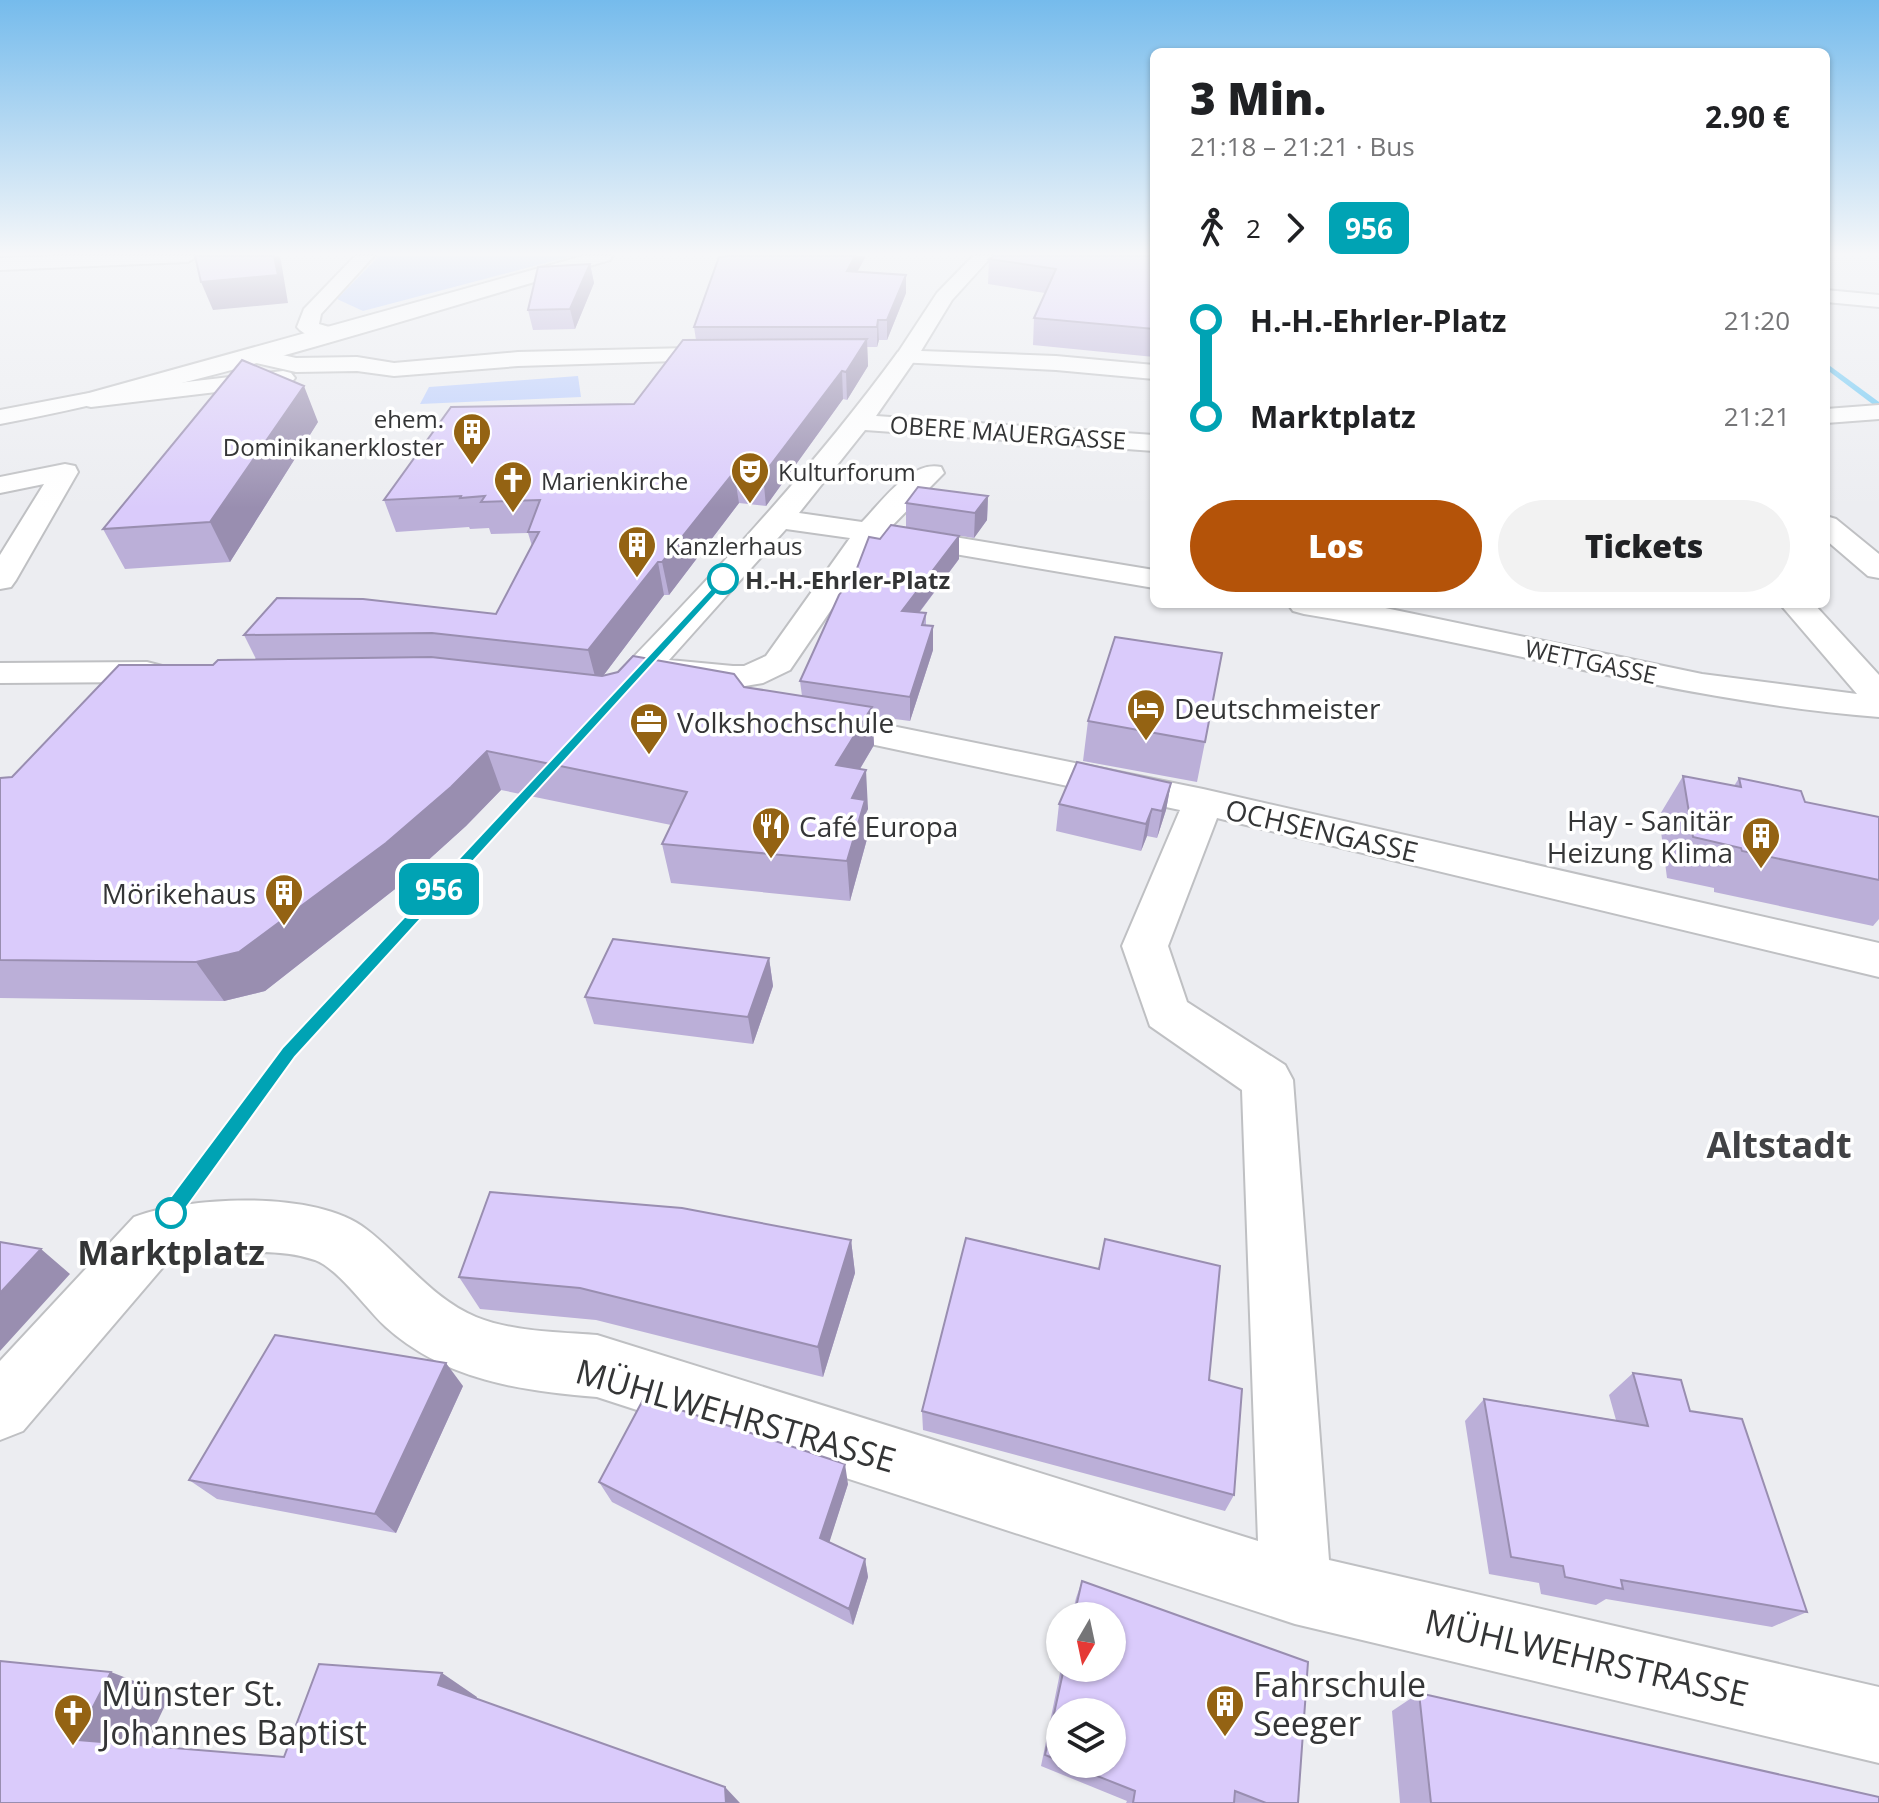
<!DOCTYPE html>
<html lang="de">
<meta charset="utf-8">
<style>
:root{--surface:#fff;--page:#f2f2f2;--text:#202124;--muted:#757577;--accent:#b45309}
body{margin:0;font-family:"Open Sans",sans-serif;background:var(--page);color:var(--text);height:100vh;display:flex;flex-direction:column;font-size:30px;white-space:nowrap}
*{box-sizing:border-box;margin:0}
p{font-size:26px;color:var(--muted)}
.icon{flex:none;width:44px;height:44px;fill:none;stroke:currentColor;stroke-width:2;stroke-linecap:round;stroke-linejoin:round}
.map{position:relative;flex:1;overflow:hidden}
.panel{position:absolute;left:1150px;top:48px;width:680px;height:560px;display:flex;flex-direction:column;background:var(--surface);border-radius:12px;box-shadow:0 2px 6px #0004}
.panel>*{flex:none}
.badge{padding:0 16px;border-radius:12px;font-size:28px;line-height:52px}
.needle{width:52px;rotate:189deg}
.buttons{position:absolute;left:1046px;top:1602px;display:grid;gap:16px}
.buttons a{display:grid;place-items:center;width:80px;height:80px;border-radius:50%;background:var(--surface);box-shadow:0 2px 6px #0004;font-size:40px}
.map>.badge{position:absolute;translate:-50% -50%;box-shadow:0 0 0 4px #fff}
.legs{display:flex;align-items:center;gap:12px;height:88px;padding:0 40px;font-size:26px}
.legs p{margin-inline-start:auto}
.overview{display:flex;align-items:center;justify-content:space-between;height:136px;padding:0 40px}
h1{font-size:44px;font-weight:800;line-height:60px}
.cta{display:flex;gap:16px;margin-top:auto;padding:16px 40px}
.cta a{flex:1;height:92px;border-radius:48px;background:var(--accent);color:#fff;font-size:32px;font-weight:800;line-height:92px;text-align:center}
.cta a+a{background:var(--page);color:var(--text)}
ul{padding:0 40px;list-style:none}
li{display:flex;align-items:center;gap:28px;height:96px;font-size:30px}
li i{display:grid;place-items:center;width:12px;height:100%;margin:0 10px;background:currentColor}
li i::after{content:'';width:20px;height:20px;margin:-10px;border:6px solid;border-radius:50%;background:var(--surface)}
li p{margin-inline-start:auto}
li:first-child i{background:linear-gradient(#0000 50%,currentColor 0)}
li:last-child i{background:linear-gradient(currentColor 50%,#0000 0)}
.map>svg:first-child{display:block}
.green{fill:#b8cbfd}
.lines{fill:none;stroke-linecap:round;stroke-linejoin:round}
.stream{fill:#68c6f3;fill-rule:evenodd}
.street-casing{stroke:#bfc0c3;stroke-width:4}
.secondary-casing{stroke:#bfc0c3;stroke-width:4}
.street{fill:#fff;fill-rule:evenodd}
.secondary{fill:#fff;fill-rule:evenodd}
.wall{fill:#bbafd8;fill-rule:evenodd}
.shaded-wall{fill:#998eb0}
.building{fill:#dacbfb;stroke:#998eb0;stroke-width:2}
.line-1{fill:#00a3b4;stroke:#fff;stroke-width:2}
.stop-1-dot{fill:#fff;stroke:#00a3b4;stroke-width:4}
.labels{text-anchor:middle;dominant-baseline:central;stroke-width:7;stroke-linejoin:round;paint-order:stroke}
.far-poi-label{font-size:24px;fill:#343536;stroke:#fff;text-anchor:start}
.far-street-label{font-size:24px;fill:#343536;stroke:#fff}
.far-stop-label{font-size:24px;font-weight:bold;fill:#343536;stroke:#fff;text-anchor:start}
.poi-label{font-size:28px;fill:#343536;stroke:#fff;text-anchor:start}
.street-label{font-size:28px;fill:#343536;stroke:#fff}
.near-stop-label{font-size:34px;font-weight:bold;fill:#343536;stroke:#fff}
.near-street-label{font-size:34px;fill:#343536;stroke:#fff}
.near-poi-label{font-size:34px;fill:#343536;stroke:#fff;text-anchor:start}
.near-neighbourhood-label{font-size:36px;font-weight:bold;fill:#414245;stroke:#fff}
</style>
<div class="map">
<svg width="1879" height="1803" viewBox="0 0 1879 1803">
<rect width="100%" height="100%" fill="#ecedf1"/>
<path class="green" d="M379,256H572L363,311L337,299Z
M578,376L581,397L420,404L429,387Z"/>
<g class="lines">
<path class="stream" d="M1826,363L1879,402V409L1826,369Z"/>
<g class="street-casing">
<path id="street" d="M56,256H197L188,262L0,270V258Z
M355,256H374L321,314L319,324L336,329L339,334L336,339C324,341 305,337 297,327L304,309Z
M1826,290L1879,295V307L1826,302Z
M732,347L743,354L740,359L518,366L394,376L357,371L296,372L248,361L245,356L256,349L296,358L357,357L394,363L518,352Z
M906,350L917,357L876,416L1154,435V451L865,430L799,513L862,522C881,503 910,460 941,467L944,473L880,538L790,670L763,683L733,688L663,676L659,671C638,694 629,715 595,707L590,699L595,691L602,690C706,582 809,474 898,352ZM786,529L850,538L766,656L744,666H733L669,660Z
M283,371L291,373L295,378L291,383L91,407L82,405L79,400L82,395L91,393Z
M1879,405V419L1826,423V409Z
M65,464L75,466L78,472L16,580L11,587L0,589V555L44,484L0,493V477Z
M900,528L1154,570V588L890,543L885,537L890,531Z
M1288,604H1366L1702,674L1857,694L1780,604H1814L1879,675V717C1684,702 1496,645 1304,614L1293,611Z
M147,662L185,672L191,679L185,686L173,690L146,682L0,683V663Z
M813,710L1203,789L1879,943V977L1217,818L1168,946L1187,1002L1285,1065L1293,1080L1329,1560L1879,1687V1763L1295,1624L597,1397C521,1391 445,1380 386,1327C367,1310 339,1269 315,1260C271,1245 214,1255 169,1260L23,1431L0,1440V1361L134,1217C190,1196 316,1190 366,1229C403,1257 432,1299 476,1317C513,1332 558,1332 597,1335L1258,1541L1242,1090L1150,1026L1122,946L1180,810L800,729L795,721L800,713Z"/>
</g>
<g class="secondary-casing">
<path id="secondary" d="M583,256H612L610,260C408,318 206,385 0,424V410L89,393Z
M973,256H992L952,300L921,351L1056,356L1154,365V379L1056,370L898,362L895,357L937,293Z
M1826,516L1836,519L1879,554V578L1868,576L1826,540Z"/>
</g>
<use href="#street" class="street"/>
<use href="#secondary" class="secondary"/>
</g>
<path class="wall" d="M1154,256V357L1033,345L1034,318L1045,293L988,284L989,259Z
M590,264L594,283L575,329L533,330L528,310Z
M857,272L906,293L887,340H879L877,347H867L868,366L847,400L843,399L766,506L739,503L669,595H664L603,676L744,687L802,696L800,681L959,559L919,613H926V625L933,626V650L910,721L872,716L874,745L860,769L868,809L865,815L867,839L850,901L671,883L662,844L671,825L501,790L466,826L404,882L265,991L224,1001L0,998V778L12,777L213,665L256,659L244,635L496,614L532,546L528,533L491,534L489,528L470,529L469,527L396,532L384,500L634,404L696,340L694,327Z
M318,422L230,562L125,569L103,529Z
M988,496L987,520L974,538L906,527V503Z
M1088,721L1205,742L1197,782L1083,761Z
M1683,776L1734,786L1739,778L1805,802L1879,817V919L1873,926L1714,892V888L1667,878L1659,816Z
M1171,783L1166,810L1157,838L1147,836L1141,851L1056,831L1059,804Z
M769,958L773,986L753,1044L594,1024L585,997Z
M1105,1239L1209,1380L1234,1495L1225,1511L923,1430L922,1411L1099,1268Z
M851,1240L855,1273L823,1377L596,1320L480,1309L459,1277Z
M1633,1373L1690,1411L1807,1612L1772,1627L1606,1599L1596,1605L1541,1594L1539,1583L1489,1574L1465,1421L1484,1399L1616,1420L1609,1395Z
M463,1386L396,1533L217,1499L189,1480Z
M599,1482L848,1484L829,1542L865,1559L868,1577L853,1625L612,1502Z
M1082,1581L1298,1803H1126L1127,1801L1041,1766L1061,1668H1112V1616H1072L1076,1598ZM1060,1712L1112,1764H1060Z
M1419,1693L1879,1803H1400L1392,1711Z"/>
<path class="shaded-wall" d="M274,256H279L281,261L288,303L213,310L201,282Z
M855,256H866L848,289L847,271Z
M590,264L594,283L575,329L570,309Z
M906,275V293L887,340V320Z
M878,320L879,340L877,347V327Z
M867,339L868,366L847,400L846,372Z
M842,371L843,399L766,506L763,475Z
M304,386L318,422L230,562L210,522Z
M734,472L739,503L669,595L662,562Z
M988,496L987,520L974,538L975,513Z
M959,536V559L902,635V611Z
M658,562L664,595L597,684L588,650Z
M933,626V650L910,721V697Z
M872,707L874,745L839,804L836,765Z
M487,751L501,790L466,826L404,882L265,991L224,1001L196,962Z
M866,770L868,809L865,815L867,839L850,901L847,861L852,798Z
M1171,783L1166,810L1157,838L1162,811Z
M1152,809L1147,836L1141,851L1146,824Z
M769,958L773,986L753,1044L748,1017Z
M851,1240L855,1273L823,1377L818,1347Z
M41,1249L70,1274L0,1351V1293Z
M446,1363L463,1386L396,1533L375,1514Z
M845,1464L848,1484L825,1556L820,1538Z
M865,1559L868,1577L853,1625L849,1609Z
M111,1672L170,1695L139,1760L76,1740Z
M442,1673L477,1697L474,1708L438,1685Z
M725,1787L740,1803H726Z"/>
<path class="building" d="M195,256H274L278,275L201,282Z
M727,256H855L847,271L906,275L887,320H878L877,327H694L719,257Z
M994,256H1154V329L1034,318L1056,269L989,259Z
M590,264L570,309L528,310L538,267Z
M867,339L846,372L842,371L763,475L734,472L662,562H658L588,650L432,633L244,635L277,598L363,599L496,614L539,532H528L540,500L481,502L485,496L460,498L461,496L384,500L451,407L634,404L683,340Z
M242,360L304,386L210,522L103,529Z
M918,487L988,496L975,513L906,503Z
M891,525L959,536L902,611L926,613L922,625L933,626L910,697L800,681L839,595L854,576L869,537L880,539Z
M1115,637L1222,653L1205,742L1088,721Z
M633,656L734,674L744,687L872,707L836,765L866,770L852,798L865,800L847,861L662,844L687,792L487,751L451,787L386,843L239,952L196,962L0,960V778L12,777L119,665H213L218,660L431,657L602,676L618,672Z
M1077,762L1171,783L1162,811L1152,809L1146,824L1059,804Z
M1683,776L1741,787L1739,778L1801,791L1805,802L1879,817V880L1742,851L1741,848L1693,837Z
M613,939L769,958L748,1017L585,997Z
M490,1192L682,1208L851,1240L818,1347L580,1288L459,1277Z
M966,1238L1099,1269L1105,1239L1220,1266L1209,1380L1242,1389L1234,1495L922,1411Z
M0,1242L41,1249L0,1293Z
M275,1335L446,1363L375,1514L189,1480Z
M1633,1373L1681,1380L1690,1411L1742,1419L1807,1612L1621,1580L1623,1589L1565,1577L1563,1566L1511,1557L1484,1399L1648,1426Z
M644,1398L845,1464L820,1538L865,1559L849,1609L599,1482Z
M1082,1581L1308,1662L1298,1803H1266L1235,1791L1234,1803H1133L1135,1791L1067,1764H1112V1712H1060V1761L1045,1755L1064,1668H1112V1616H1074Z
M0,1661L111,1672L76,1740L284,1757L319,1664L442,1673L438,1685L725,1787L726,1803H0Z
M1419,1693L1879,1797V1803H1431Z"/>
<linearGradient id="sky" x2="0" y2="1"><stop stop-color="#75bbec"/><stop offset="0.5" stop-color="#f6f7f9"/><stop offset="1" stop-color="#f6f7f9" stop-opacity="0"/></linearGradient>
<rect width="1879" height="508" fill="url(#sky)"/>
<path class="line-1" d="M723,576L729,579L727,582L295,1057L178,1219L171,1222L164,1219L161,1213L164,1206L283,1047Z"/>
<defs>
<g id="building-pin" transform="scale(2)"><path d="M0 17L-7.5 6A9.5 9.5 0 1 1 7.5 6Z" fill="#946313" stroke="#fff"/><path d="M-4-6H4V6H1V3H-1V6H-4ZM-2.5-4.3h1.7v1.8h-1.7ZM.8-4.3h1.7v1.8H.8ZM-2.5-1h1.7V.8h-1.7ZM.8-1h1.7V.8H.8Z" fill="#fff"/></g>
<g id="theatre-pin" transform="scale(2)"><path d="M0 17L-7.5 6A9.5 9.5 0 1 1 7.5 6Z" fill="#946313" stroke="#fff"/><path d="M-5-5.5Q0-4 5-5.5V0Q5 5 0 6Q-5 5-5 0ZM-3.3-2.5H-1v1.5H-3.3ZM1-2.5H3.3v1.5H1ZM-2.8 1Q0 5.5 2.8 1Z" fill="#fff"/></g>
<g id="church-pin" transform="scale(2)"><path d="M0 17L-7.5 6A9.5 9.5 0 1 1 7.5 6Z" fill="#946313" stroke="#fff"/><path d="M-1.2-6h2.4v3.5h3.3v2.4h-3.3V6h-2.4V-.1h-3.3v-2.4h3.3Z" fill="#fff"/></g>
<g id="hotel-pin" transform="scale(2)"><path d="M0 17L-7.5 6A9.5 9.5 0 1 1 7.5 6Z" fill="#946313" stroke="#fff"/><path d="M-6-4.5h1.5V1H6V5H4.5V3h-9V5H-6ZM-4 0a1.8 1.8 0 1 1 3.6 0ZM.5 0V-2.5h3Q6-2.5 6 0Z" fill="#fff"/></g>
<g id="office-pin" transform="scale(2)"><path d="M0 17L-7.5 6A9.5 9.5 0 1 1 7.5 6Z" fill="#946313" stroke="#fff"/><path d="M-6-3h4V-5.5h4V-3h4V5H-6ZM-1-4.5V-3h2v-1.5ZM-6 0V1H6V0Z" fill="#fff"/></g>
<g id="restaurant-pin" transform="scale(2)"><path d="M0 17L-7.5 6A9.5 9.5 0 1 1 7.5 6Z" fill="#946313" stroke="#fff"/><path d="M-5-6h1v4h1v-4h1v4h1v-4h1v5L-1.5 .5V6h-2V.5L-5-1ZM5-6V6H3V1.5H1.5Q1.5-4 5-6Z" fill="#fff"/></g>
</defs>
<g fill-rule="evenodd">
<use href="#building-pin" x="472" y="432"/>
<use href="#theatre-pin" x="750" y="471"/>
<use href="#church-pin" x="513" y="480"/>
<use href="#building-pin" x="637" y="545"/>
<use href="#hotel-pin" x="1146" y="708"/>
<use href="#office-pin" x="649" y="722"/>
<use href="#restaurant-pin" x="771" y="826"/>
<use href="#building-pin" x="1761" y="836"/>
<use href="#building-pin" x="284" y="893"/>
<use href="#building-pin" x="1225" y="1704"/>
<use href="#church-pin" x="73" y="1713"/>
</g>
<g class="stop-1-dot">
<circle cx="723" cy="579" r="14"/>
<circle cx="171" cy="1213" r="14"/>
</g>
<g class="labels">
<g class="far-poi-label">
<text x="444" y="418" text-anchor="end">ehem.<tspan x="444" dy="28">Dominikanerkloster</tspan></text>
<text x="778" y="471">Kulturforum</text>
<text x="541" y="480">Marienkirche</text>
<text x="665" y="545">Kanzlerhaus</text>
</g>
<g class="far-street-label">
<text transform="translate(1008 432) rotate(4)">OBERE MAUERGASSE</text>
<text transform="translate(1591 661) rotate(12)">WETTGASSE</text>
</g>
<g class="far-stop-label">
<text x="745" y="579">H.-H.-Ehrler-Platz</text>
</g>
<g class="poi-label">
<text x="1174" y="708">Deutschmeister</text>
<text x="677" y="722">Volkshochschule</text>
<text x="1733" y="820" text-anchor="end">Hay - Sanitär<tspan x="1733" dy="32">Heizung Klima</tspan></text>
<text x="799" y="826">Café Europa</text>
<text x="256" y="893" text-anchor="end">Mörikehaus</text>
</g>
<g class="street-label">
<text transform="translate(1322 830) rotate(13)">OCHSENGASSE</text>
</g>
<g class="near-stop-label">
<text x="171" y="1252">Marktplatz</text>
</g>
<g class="near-street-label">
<text transform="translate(736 1415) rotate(16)">MÜHLWEHRSTRASSE</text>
<text transform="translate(1587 1657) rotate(13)">MÜHLWEHRSTRASSE</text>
</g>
<g class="near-poi-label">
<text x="1253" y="1684">Fahrschule<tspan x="1253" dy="39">Seeger</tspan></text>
<text x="101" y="1693">Münster St.<tspan x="101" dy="39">Johannes Baptist</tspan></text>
</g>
<g class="near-neighbourhood-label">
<text x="1779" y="1144">Altstadt</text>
</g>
</g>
</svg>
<div class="buttons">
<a><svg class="needle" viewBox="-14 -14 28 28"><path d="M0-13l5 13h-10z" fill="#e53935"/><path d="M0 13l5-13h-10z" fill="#757577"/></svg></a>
<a><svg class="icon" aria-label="layers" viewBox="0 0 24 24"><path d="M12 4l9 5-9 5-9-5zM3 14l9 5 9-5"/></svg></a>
</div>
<b class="badge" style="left:439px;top:889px;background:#00a3b4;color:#fff">956</b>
<section class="panel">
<div class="overview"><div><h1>3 Min.</h1><p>21:18 – 21:21 · Bus</p></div><b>2.90 €</b></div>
<div class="legs"><svg class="icon" aria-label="walk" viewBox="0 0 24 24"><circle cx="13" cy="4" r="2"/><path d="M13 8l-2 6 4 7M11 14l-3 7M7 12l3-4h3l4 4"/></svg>2<svg class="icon" aria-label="forward" viewBox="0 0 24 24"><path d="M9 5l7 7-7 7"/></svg><b class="badge" style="background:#00a3b4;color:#fff">956</b></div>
<ul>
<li><i style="color:#00a3b4"></i><b>H.-H.-Ehrler-Platz</b><p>21:20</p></li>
<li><i style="color:#00a3b4"></i><b>Marktplatz</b><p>21:21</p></li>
</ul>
<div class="cta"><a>Los</a><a>Tickets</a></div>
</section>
</div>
